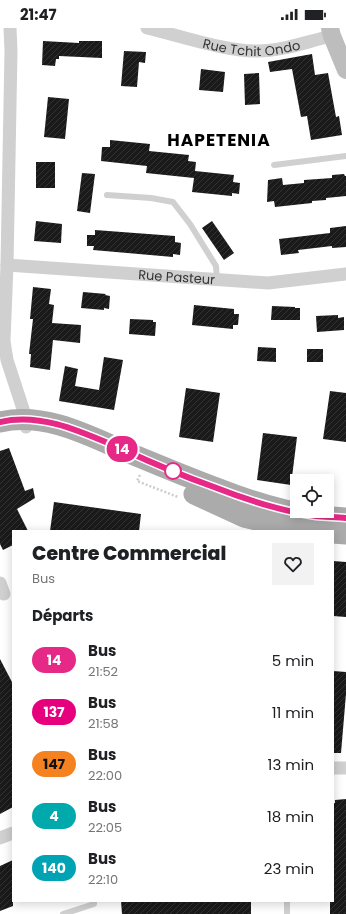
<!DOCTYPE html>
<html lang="fr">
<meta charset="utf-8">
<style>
:root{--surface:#fff;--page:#f2f2f2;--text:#202124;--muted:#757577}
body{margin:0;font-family:Poppins,sans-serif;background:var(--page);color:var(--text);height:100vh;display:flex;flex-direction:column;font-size:15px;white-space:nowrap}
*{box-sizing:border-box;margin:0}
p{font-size:13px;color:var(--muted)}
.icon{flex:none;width:22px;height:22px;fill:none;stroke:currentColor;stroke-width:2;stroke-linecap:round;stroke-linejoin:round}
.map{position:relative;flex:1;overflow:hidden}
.drawer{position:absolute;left:12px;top:502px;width:322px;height:372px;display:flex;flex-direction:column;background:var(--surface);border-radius:0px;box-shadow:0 2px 10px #0003}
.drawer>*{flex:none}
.badge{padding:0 8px;border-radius:13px;font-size:14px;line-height:26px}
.buttons{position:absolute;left:290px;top:446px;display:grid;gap:8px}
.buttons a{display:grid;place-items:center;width:44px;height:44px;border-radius:0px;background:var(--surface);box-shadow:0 2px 10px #0003;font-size:20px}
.map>.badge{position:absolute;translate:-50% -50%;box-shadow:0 0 0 2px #fff}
h2{padding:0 20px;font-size:15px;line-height:36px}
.round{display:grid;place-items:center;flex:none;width:42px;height:42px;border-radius:0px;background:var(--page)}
.overview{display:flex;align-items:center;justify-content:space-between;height:68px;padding:0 20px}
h1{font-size:19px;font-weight:800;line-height:30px}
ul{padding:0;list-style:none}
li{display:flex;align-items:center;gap:12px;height:52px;padding:0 20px}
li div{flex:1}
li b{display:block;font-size:15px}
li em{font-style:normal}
li .badge{min-width:44px;font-weight:700;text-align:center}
.status{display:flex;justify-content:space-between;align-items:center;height:28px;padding:0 20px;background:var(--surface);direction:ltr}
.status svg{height:11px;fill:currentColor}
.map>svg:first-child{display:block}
.building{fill:url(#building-hatch)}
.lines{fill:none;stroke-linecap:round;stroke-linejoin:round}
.path{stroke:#cdcdcd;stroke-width:2.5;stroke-dasharray:2 2;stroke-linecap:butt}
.lane{stroke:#d0d0d0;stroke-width:6}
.street{stroke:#d0d0d0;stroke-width:13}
.secondary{stroke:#bdbdbd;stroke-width:18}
.primary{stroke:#ababab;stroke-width:21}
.line-casing{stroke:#fff;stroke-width:9}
.line{stroke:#e62987;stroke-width:6}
.stop-dot{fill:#fff;stroke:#e62987;stroke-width:2}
.labels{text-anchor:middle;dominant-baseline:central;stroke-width:4;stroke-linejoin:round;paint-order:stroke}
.street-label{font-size:13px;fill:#333;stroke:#fff}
.district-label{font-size:17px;font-weight:bold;letter-spacing:1px;fill:#000;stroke:#fff}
</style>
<div class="status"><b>21:47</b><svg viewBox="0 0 49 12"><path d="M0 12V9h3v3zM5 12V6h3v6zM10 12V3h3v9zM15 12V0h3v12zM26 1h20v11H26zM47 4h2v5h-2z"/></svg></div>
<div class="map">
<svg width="346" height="886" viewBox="0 0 346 886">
<defs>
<pattern id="building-hatch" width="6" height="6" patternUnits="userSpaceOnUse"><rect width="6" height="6" fill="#1a1a1a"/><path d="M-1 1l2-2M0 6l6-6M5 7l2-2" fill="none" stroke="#333"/></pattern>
</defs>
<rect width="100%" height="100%" fill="#fff"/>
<path class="building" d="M43,13L79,15V13H102V30L59,28V31H56L55,38L42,37Z
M124,23L146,24L145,35L139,34L137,59L121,58Z
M312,26L315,47L328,45L336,89L339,88L342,107L311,112L307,88L301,89L292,41L270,44L268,34Z
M201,41L225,44L223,64L199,62Z
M259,45L260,76L245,77L244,46Z
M48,69L69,71L65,111L44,109Z
M110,112L150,116L149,123L189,127L188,133L196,134L195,143L234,147L233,154L240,155L239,166L232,165V168L192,164L194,150L146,145L147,138L101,133L102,119H110Z
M36,134H55V160H36Z
M82,145L95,146L90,185L77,183Z
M344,146L345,148H346V168L326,170V172L312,173V175L275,179L274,173L267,174L268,152L282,150L283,157L304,155V152L332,150V147Z
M36,193L62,196L61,215L34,213Z
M212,193L234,225L224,232L202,200Z
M346,198V219L332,220V218L298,222L299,225L281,227L279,211L330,205V200Z
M95,202L175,208V214L181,215L180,227L173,226V229L93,222L94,218H87V207H95Z
M33,259L51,261L49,276L54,277L52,295L81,297L80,315L53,312L50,342L30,339L31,326H29L33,291H30Z
M83,264L106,266L105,267L110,268L109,281L104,280V282L81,280Z
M194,277L234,281V286H239L238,297H233V301L192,297Z
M272,278L295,279V280H300V292H271Z
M338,287V290L344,289V302L317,304L316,288Z
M130,291L153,292V294H156L155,308L129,306Z
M258,319L276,320V334L257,333Z
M307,321H323V334H307Z
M104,329L123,332L114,382L59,373L65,338L78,341L75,358L99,362Z
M186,360L220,365L213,414L179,409Z
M330,363L346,365V414L323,411Z
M263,405L297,409L291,457L257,452Z
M9,420L25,463L33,460L35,470L17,481L28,503H13V517L3,522L0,516V423Z
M54,474L141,486L139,503H50Z
M333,533L346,534V589L333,588Z
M0,631L13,656V779L0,786Z
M333,643L346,644V666L341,725H333Z
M346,771V886H330V874H334L333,775H335V772Z
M13,832V878L0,883V838Z
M121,873H251V886H122Z"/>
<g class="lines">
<path class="path" d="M140,447L137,453L178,469"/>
<path class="lane" d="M274,137L346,128
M107,167L151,170L173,174L190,196L216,238L217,252
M287,873V886
M63,886L94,876V873"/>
<g class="street">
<path d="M10,0L11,23L7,237L4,313L7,332L24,384L26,399"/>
<path id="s1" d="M147,0C181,8 224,23 258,23C283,23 308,13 332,8"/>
<path id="s2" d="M7,237L268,255L346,246"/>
<path d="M0,555L4,566"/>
<path d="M333,740H346"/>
<path d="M0,810L13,805"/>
</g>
<path class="secondary" d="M330,0L332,8L346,42"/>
<path class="primary" d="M0,394C43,384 86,406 124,423C154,435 184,448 214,459C247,472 281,483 316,488C326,489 336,489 346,490
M194,466L244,489L288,500L318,503
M333,505L346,506"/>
</g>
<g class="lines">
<g class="line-casing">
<path id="line" d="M0,394C42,384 84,405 122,421C152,435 183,448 214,459C247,472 281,483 316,488C326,489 336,489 346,490"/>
</g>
<use href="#line" class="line"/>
</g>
<circle class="stop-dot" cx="173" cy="443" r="8"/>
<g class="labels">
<g class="street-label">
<text stroke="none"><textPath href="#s1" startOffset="107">Rue Tchit Ondo</textPath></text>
<text stroke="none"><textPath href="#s2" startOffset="170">Rue Pasteur</textPath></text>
</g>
<g class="district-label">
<text x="219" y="112">HAPETENIA</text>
</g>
</g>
</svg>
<div class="buttons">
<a><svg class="icon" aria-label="locate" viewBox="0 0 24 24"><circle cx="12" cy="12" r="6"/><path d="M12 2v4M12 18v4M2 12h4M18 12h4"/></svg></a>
</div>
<b class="badge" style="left:122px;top:421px;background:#e62987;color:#fff">14</b>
<section class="drawer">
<div class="overview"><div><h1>Centre Commercial</h1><p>Bus</p></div><a class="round"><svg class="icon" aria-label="heart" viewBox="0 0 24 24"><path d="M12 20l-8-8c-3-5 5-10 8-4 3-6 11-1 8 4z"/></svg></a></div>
<h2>Départs</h2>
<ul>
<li><span class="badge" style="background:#e62987;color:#fff">14</span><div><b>Bus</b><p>21:52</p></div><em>5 min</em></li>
<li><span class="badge" style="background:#e6007e;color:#fff">137</span><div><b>Bus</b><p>21:58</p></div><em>11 min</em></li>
<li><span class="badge" style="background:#f58220;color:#111">147</span><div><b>Bus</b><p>22:00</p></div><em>13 min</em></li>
<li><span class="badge" style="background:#00a9ab;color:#fff">4</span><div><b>Bus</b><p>22:05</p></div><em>18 min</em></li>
<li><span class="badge" style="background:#00a3b4;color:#fff">140</span><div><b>Bus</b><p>22:10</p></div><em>23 min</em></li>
</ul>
</section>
</div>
